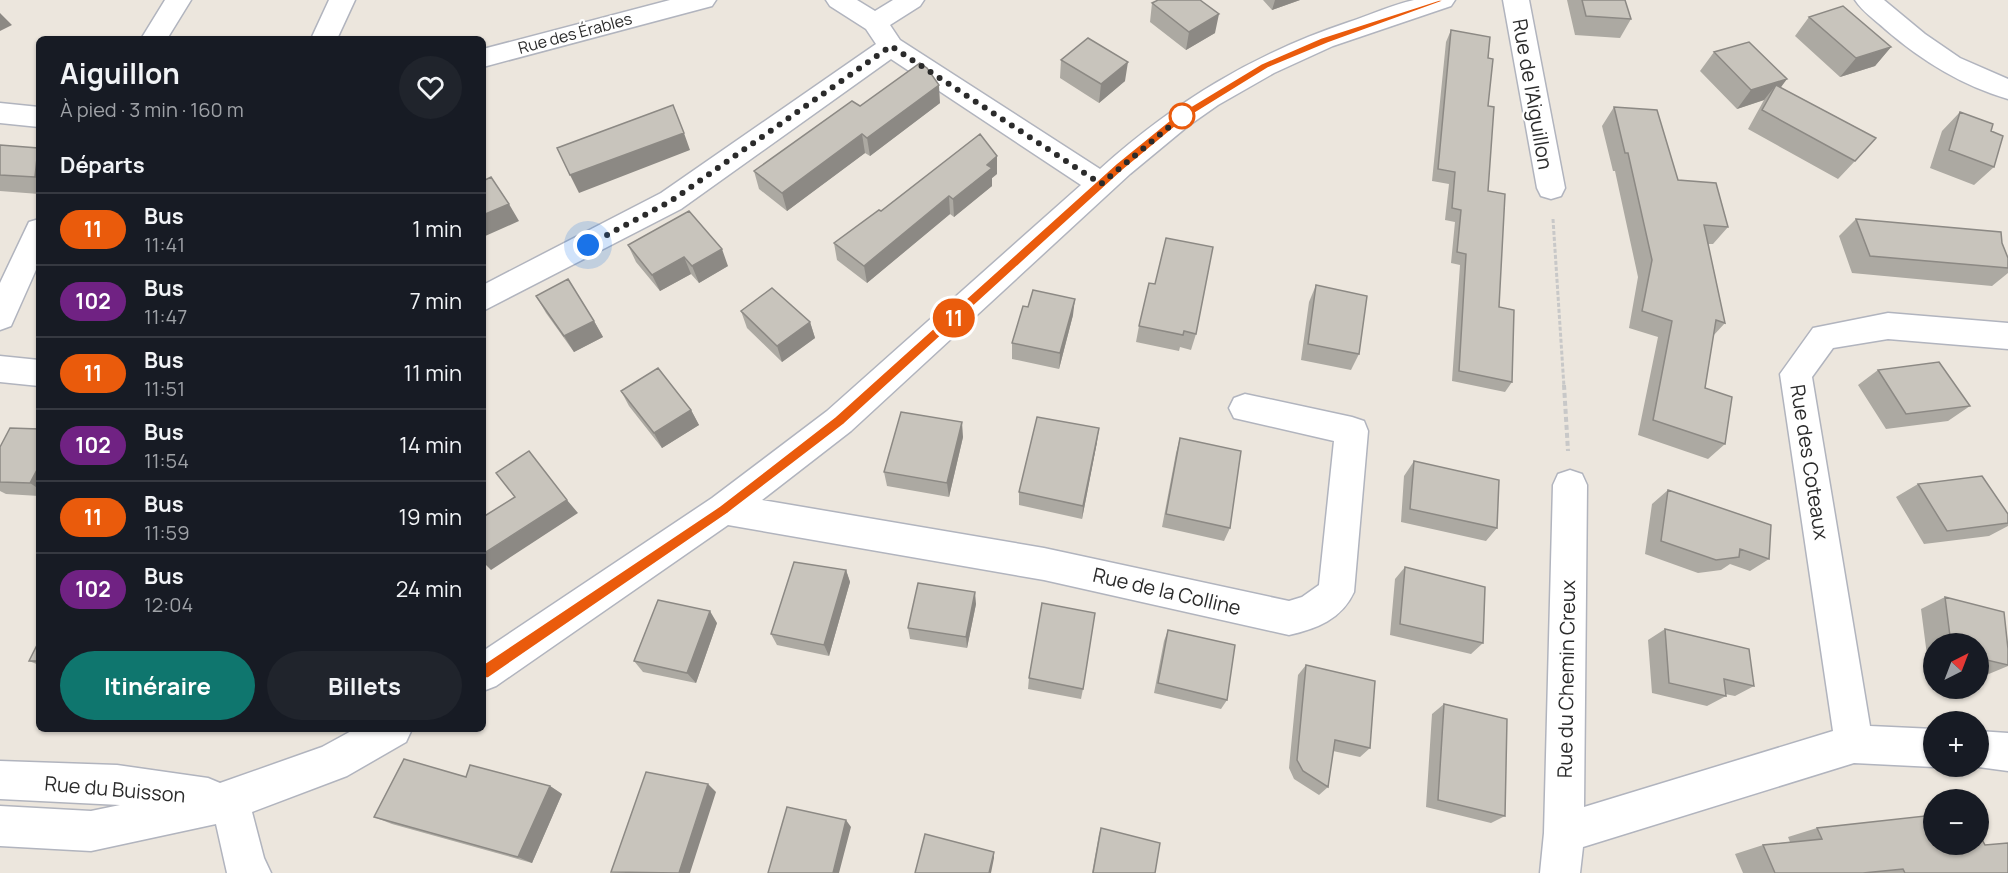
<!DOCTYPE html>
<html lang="fr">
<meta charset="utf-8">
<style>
:root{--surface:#171b24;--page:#20242c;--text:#f1f3f6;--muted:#9ea1a6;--line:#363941;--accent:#0f766e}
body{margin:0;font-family:Manrope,sans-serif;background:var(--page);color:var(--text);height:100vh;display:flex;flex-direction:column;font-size:22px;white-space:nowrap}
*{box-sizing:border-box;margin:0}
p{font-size:20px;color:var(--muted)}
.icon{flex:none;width:33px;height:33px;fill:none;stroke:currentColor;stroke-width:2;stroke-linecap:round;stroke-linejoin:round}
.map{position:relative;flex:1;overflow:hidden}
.drawer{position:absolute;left:36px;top:36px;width:450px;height:696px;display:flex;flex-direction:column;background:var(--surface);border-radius:9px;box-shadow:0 2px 4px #0004}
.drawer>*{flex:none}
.badge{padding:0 12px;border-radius:20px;font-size:21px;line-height:39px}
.needle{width:39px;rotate:42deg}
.tools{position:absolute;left:1923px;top:633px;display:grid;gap:12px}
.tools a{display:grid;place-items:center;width:66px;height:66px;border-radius:50%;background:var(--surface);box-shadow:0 2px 4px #0004;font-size:30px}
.you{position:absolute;width:30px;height:30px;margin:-15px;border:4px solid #fff;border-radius:50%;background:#1a73e8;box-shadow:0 0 0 9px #1a73e833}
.map>.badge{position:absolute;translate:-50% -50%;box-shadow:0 0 0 3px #fff}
h2{padding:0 24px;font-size:22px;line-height:54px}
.round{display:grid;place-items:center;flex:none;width:63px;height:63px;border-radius:32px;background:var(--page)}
.head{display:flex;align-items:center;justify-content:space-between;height:102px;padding:0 24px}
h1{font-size:28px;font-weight:700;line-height:45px}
.button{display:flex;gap:12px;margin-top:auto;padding:12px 24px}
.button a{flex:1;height:69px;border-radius:36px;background:var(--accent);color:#fff;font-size:24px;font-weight:700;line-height:69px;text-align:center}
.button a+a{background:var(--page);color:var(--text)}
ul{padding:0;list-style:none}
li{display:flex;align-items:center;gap:18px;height:72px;padding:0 24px;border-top:2px solid var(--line)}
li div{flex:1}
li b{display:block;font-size:22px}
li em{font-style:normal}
li .badge{min-width:66px;font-weight:700;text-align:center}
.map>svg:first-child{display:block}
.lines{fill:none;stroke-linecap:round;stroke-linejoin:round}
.minor-casing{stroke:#b1b4be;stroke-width:3}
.path-far1{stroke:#c8c8c8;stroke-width:3;stroke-dasharray:4 2;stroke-linecap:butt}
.path{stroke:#c8c8c8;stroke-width:4;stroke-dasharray:5 3;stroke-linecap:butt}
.minor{fill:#fff;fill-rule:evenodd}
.wall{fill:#aca9a2}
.shaded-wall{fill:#8c8984}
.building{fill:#c8c4bc;stroke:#8c8984;stroke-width:1.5}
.line{fill:#ea5b0c;stroke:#fff;stroke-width:1.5}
.walk{stroke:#2b2b2b;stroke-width:6;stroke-dasharray:0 10.8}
.stop-dot{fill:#fff;stroke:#ea5b0c;stroke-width:3}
.labels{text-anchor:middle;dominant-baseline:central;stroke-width:4.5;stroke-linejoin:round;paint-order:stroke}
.far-street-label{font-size:16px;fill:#2b2b2b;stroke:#fff}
.street-label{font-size:20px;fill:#2b2b2b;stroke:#fff}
</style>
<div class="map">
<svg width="2008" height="873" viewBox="0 0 2008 873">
<rect width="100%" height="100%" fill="#ece6dd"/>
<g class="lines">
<g class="minor-casing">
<path id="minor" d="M165,0H191L167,39H141Z
M329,0H355L337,39H311Z
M670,0H716L712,6L483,67V49Z
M826,0H857L875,11L893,0H924L920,6L890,25L900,40L1100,169C1175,102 1253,54 1349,22C1370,15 1392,5 1414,0C1426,0 1442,0 1455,0L1451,6L1333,46L1274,73L1218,105L1188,126L1130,174L851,431L762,500L1044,548L1289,601L1302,597L1319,585L1334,441L1234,418L1229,408L1234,398L1245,394L1352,417L1364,421L1368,431L1354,592C1342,619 1316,629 1289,635L1044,580L728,525L496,686L483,691V651L712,498L827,411L1081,185L891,59L681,209L483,311V285L661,193L876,44L866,29L830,6Z
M1503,0H1529L1565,188L1561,196L1551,199L1541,196L1537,188Z
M1855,0H1884L1925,34L1960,58L2008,79V99C1961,85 1922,61 1885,29C1875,20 1862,11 1855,0Z
M0,103L39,107V127L0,123Z
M39,219V263L11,326L0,330V283L29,222Z
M1888,313L2008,323V349L1888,339L1833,348L1812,377L1870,726L1934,729V766H1936L1934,767L1854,763L1583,847L1580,873H1540L1544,833L1553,485L1558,474L1570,470L1582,474L1587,485L1584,807L1833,731L1780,374L1813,328Z
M0,356L39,360V386L0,382Z
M355,729H412L406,742L347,776L252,812L264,858L271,873H227L216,824L91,851L0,846V806L91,811L120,805L0,799V761L117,765L208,778L220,783L322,747Z
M1978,731L2008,733V771L1971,766H1978Z"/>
</g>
<path class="path-far1" d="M1553,219L1564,387"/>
<path class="path" d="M1564,385L1568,451"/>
<use href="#minor" class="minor"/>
</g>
<path class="wall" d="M1263,0H1300L1272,10Z
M1567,0H1625L1631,19L1620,38L1575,35Z
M1152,3L1215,33L1186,50L1150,22Z
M1809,17L1891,47L1875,66L1840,77L1795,36Z
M1451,30L1488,58V191L1499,307L1512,382L1505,392L1452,381L1460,265L1451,263L1455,222L1445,220L1449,184L1432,181L1446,42Z
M1714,52L1780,88L1855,161L1838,179L1748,129L1764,100L1737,109L1700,71Z
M1061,60L1125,81L1099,103L1060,78Z
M940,103L870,156L865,153L787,211L759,189L754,171L860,106Z
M1614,107L1678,180L1728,227L1713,244H1708L1725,323L1713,336L1705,388L1725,444L1708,459L1638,435L1658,337L1629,328L1638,277L1615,171H1613L1602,126Z
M1960,112L1991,131L1994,167L1974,185L1930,168L1942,131Z
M0,145L38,148L39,149V194L0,191Z
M997,174L992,178V186L954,217L950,214L867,283L837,260L834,243L881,211Z
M1856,219L2002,243L2008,258V273L1992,286L1852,273L1839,236Z
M628,245L728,266L699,283L691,274L660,291L636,262Z
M1155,284L1196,334L1191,350L1180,347L1179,351L1136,342L1139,326Z
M1316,285L1359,354L1351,370L1301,360L1309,302Z
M536,296L594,321L603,337L574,352L546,313Z
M741,311L810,322L815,338L782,362L747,328Z
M1073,315L1059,369L1012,359V343Z
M1878,370L1970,406L1948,421L1886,429L1858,385Z
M621,391L691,410L699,425L662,448L629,406Z
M39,429V496L6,494L0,491V447Z
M963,437L949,497L887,486L884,472Z
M1180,438L1230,528L1224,541L1162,527L1176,453Z
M1097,442L1082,519L1019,505V492Z
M1414,461L1497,528L1486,541L1401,522L1404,476Z
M1918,484L2008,514V526L1989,536L1924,544L1896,497Z
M1668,490L1769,559L1750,571L1730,564L1721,570L1698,573L1645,554L1652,504Z
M1405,567L1483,643L1471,654L1390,635L1395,579Z
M846,570L850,582L829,656L777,645L771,634Z
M1945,597L2008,649V666L1984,676L1978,675V644H1934V664L1928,663L1921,609Z
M976,604L967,648L910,639L908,628Z
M717,623L696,683L643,672L634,661Z
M1665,629L1754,686L1735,696L1725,694L1726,696L1707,706L1652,693L1648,640Z
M1168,630L1227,700L1221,709L1154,693L1164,641Z
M39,641V665L29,661Z
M1306,665L1370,748L1360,757L1333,751L1328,787L1319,795L1294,779L1289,768L1298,675Z
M1029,678L1083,689L1081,699L1028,689Z
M1444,704L1505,816L1491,823L1426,807L1432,714Z
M466,777L550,786L562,794L532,863L392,824L374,817Z
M1101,828L1155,873H1092L1099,834Z
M1817,828L1985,845L2008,873H1743L1735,854L1763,845L1790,842L1788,837Z"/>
<path class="shaded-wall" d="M1275,0H1300L1272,10Z
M0,13L12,25L0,31Z
M1219,14L1215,33L1186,50L1189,32Z
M1891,47L1875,66L1840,77L1856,58Z
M1128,62L1125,81L1099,103L1101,84Z
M1787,79L1773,98L1776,85L1764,100L1737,109L1751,90Z
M939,85L940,103L870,156L867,138Z
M684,133L690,150L579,193L570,175Z
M862,134L865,153L787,211L782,193Z
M38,148L39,149V181L35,177Z
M997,156V174L992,178V186L954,217L953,199L987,165Z
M949,196L950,214L867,283L864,266Z
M509,204L519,221L483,237V215Z
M722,249L728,266L699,283L692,266Z
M684,257L691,274L660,291L652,275Z
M1075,299L1073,315L1059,369L1060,353Z
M594,321L603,337L574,352L564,336Z
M810,322L815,338L782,362L777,346Z
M691,410L699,425L662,448L654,433Z
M962,422L963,437L949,497L947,483Z
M1099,428L1097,442L1082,519L1083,506Z
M39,466V489L30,483Z
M567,500L578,513L491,570L483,562V554Z
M846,570L850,582L829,656L824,645Z
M975,592L976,604L967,648L966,637Z
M710,611L717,623L696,683L687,673Z
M708,784L716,792L690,873H679Z
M550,786L562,794L532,863L518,857Z
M846,820L851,827L839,873H833Z
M994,852V858L991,873H989Z"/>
<path class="building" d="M1158,0H1200L1219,14L1189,32L1152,3Z
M1582,0H1625L1631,19L1586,16Z
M1843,6L1891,47L1856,58L1809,17Z
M1451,30L1490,37L1488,58L1493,59L1488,106L1494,107L1488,191L1505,194L1499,307L1514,310L1512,382L1459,371L1466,254L1457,252L1461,210L1452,208L1455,172L1438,169Z
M1088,38L1128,62L1101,84L1061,60Z
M1749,42L1787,79L1751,90L1714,52Z
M920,63L927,68L939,85L867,138L862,134L782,193L754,171L852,101L860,106Z
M1776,85L1876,138L1855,161L1762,110Z
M673,105L684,133L570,175L557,148Z
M1614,107L1657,110L1678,180L1716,183L1728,227L1704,225L1725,323L1716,320L1705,388L1732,397L1725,444L1653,420L1672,321L1642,311L1652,260L1628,153H1625Z
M1960,112L1993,124L1991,131L2003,136L1994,167L1949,150Z
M980,134L997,156L987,165L992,168L953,199L949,196L864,266L834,243L879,210L881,211Z
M0,145L38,148L35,177L0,175Z
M491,177L509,204L483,215V181Z
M689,211L722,249L692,266L684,257L652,275L628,245Z
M1856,219L2001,232L2002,243L2008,258V268L1870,256Z
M1166,238L1213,247L1196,334L1184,331L1183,335L1139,326L1149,283L1155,284Z
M568,279L594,321L564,336L536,296Z
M1316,285L1367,296L1359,354L1308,344Z
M772,288L810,322L777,346L741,311Z
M1033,290L1075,299L1060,353L1012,343L1023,306L1028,307Z
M1939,362L1970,406L1906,414L1878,370Z
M658,368L691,410L654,433L621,391Z
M901,412L962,422L947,483L884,472Z
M1037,417L1099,428L1083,506L1019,492Z
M10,428L39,429V466L30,483L0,482V447Z
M1180,438L1241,451L1230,528L1166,514Z
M529,451L567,500L483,554V517L515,497L496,473Z
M1414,461L1499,480L1497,528L1410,509Z
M1982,476L2008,514V523L1947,531L1918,484Z
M1668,490L1771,525L1769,559L1740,549L1739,557L1716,560L1661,541Z
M794,562L846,570L824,645L771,634Z
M1405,567L1485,587L1483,643L1400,624Z
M918,583L975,592L966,637L908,628Z
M1945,597L2004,612L2008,649V665L1978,658V644H1951Z
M658,600L710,611L687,673L634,661Z
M1042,603L1095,613L1083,689L1029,678Z
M1665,629L1749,649L1754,686L1724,679L1726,696L1669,683Z
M1168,630L1235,645L1227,700L1158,683Z
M39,641V661H29Z
M1306,665L1375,681L1370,748L1335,740L1328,787L1303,771L1297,760Z
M1444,704L1507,719L1505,816L1438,800Z
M404,759L466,777L470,765L550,786L518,857L374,817Z
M646,772L708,784L679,873L611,872Z
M787,807L846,820L833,873H768Z
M1934,815V844H1978V832L1985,845L2008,843V873H1905L1903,869L1863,873H1775L1763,845L1822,839L1817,828Z
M1101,828L1160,843L1155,873H1093Z
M925,834L994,852L989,873H915Z"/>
<path class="line" d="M1439,0H1446L1328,43L1268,68L1182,121L1123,170L844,424L728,513L488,678H478V668L720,506L835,417L1116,164L1175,116L1261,64L1321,38Z"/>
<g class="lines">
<path class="walk" d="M588,245L671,201L891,46L1101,184L1182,116"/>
</g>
<circle class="stop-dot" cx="1182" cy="116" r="12"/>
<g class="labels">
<g class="far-street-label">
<text transform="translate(575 33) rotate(-15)">Rue des Érables</text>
</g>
<g class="street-label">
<text transform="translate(1533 94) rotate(80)">Rue de l'Aiguillon</text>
<text transform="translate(1810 462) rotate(81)">Rue des Coteaux</text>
<text transform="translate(1167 591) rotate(13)">Rue de la Colline</text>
<text transform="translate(1566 679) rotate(-89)">Rue du Chemin Creux</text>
<text transform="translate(115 789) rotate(5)">Rue du Buisson</text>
</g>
</g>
</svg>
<div class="tools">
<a><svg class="needle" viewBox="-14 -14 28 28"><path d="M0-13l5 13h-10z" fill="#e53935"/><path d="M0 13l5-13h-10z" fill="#9ea1a6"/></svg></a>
<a>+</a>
<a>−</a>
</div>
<div class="you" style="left:588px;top:245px"></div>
<b class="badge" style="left:954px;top:318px;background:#ea5b0c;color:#fff">11</b>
<section class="drawer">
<div class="head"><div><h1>Aiguillon</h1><p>À pied · 3 min · 160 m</p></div><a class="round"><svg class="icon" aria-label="heart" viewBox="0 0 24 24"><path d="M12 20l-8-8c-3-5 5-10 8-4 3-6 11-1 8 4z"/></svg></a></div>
<h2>Départs</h2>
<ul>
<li><span class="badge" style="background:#ea5b0c;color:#fff">11</span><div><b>Bus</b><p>11:41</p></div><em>1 min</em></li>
<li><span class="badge" style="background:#702283;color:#fff">102</span><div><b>Bus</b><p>11:47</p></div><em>7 min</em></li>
<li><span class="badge" style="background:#ea5b0c;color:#fff">11</span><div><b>Bus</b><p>11:51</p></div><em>11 min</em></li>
<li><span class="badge" style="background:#702283;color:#fff">102</span><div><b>Bus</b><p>11:54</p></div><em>14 min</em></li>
<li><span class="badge" style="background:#ea5b0c;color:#fff">11</span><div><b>Bus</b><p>11:59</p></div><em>19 min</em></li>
<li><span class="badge" style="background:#702283;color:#fff">102</span><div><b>Bus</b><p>12:04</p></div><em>24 min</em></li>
</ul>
<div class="button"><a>Itinéraire</a><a>Billets</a></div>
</section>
</div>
